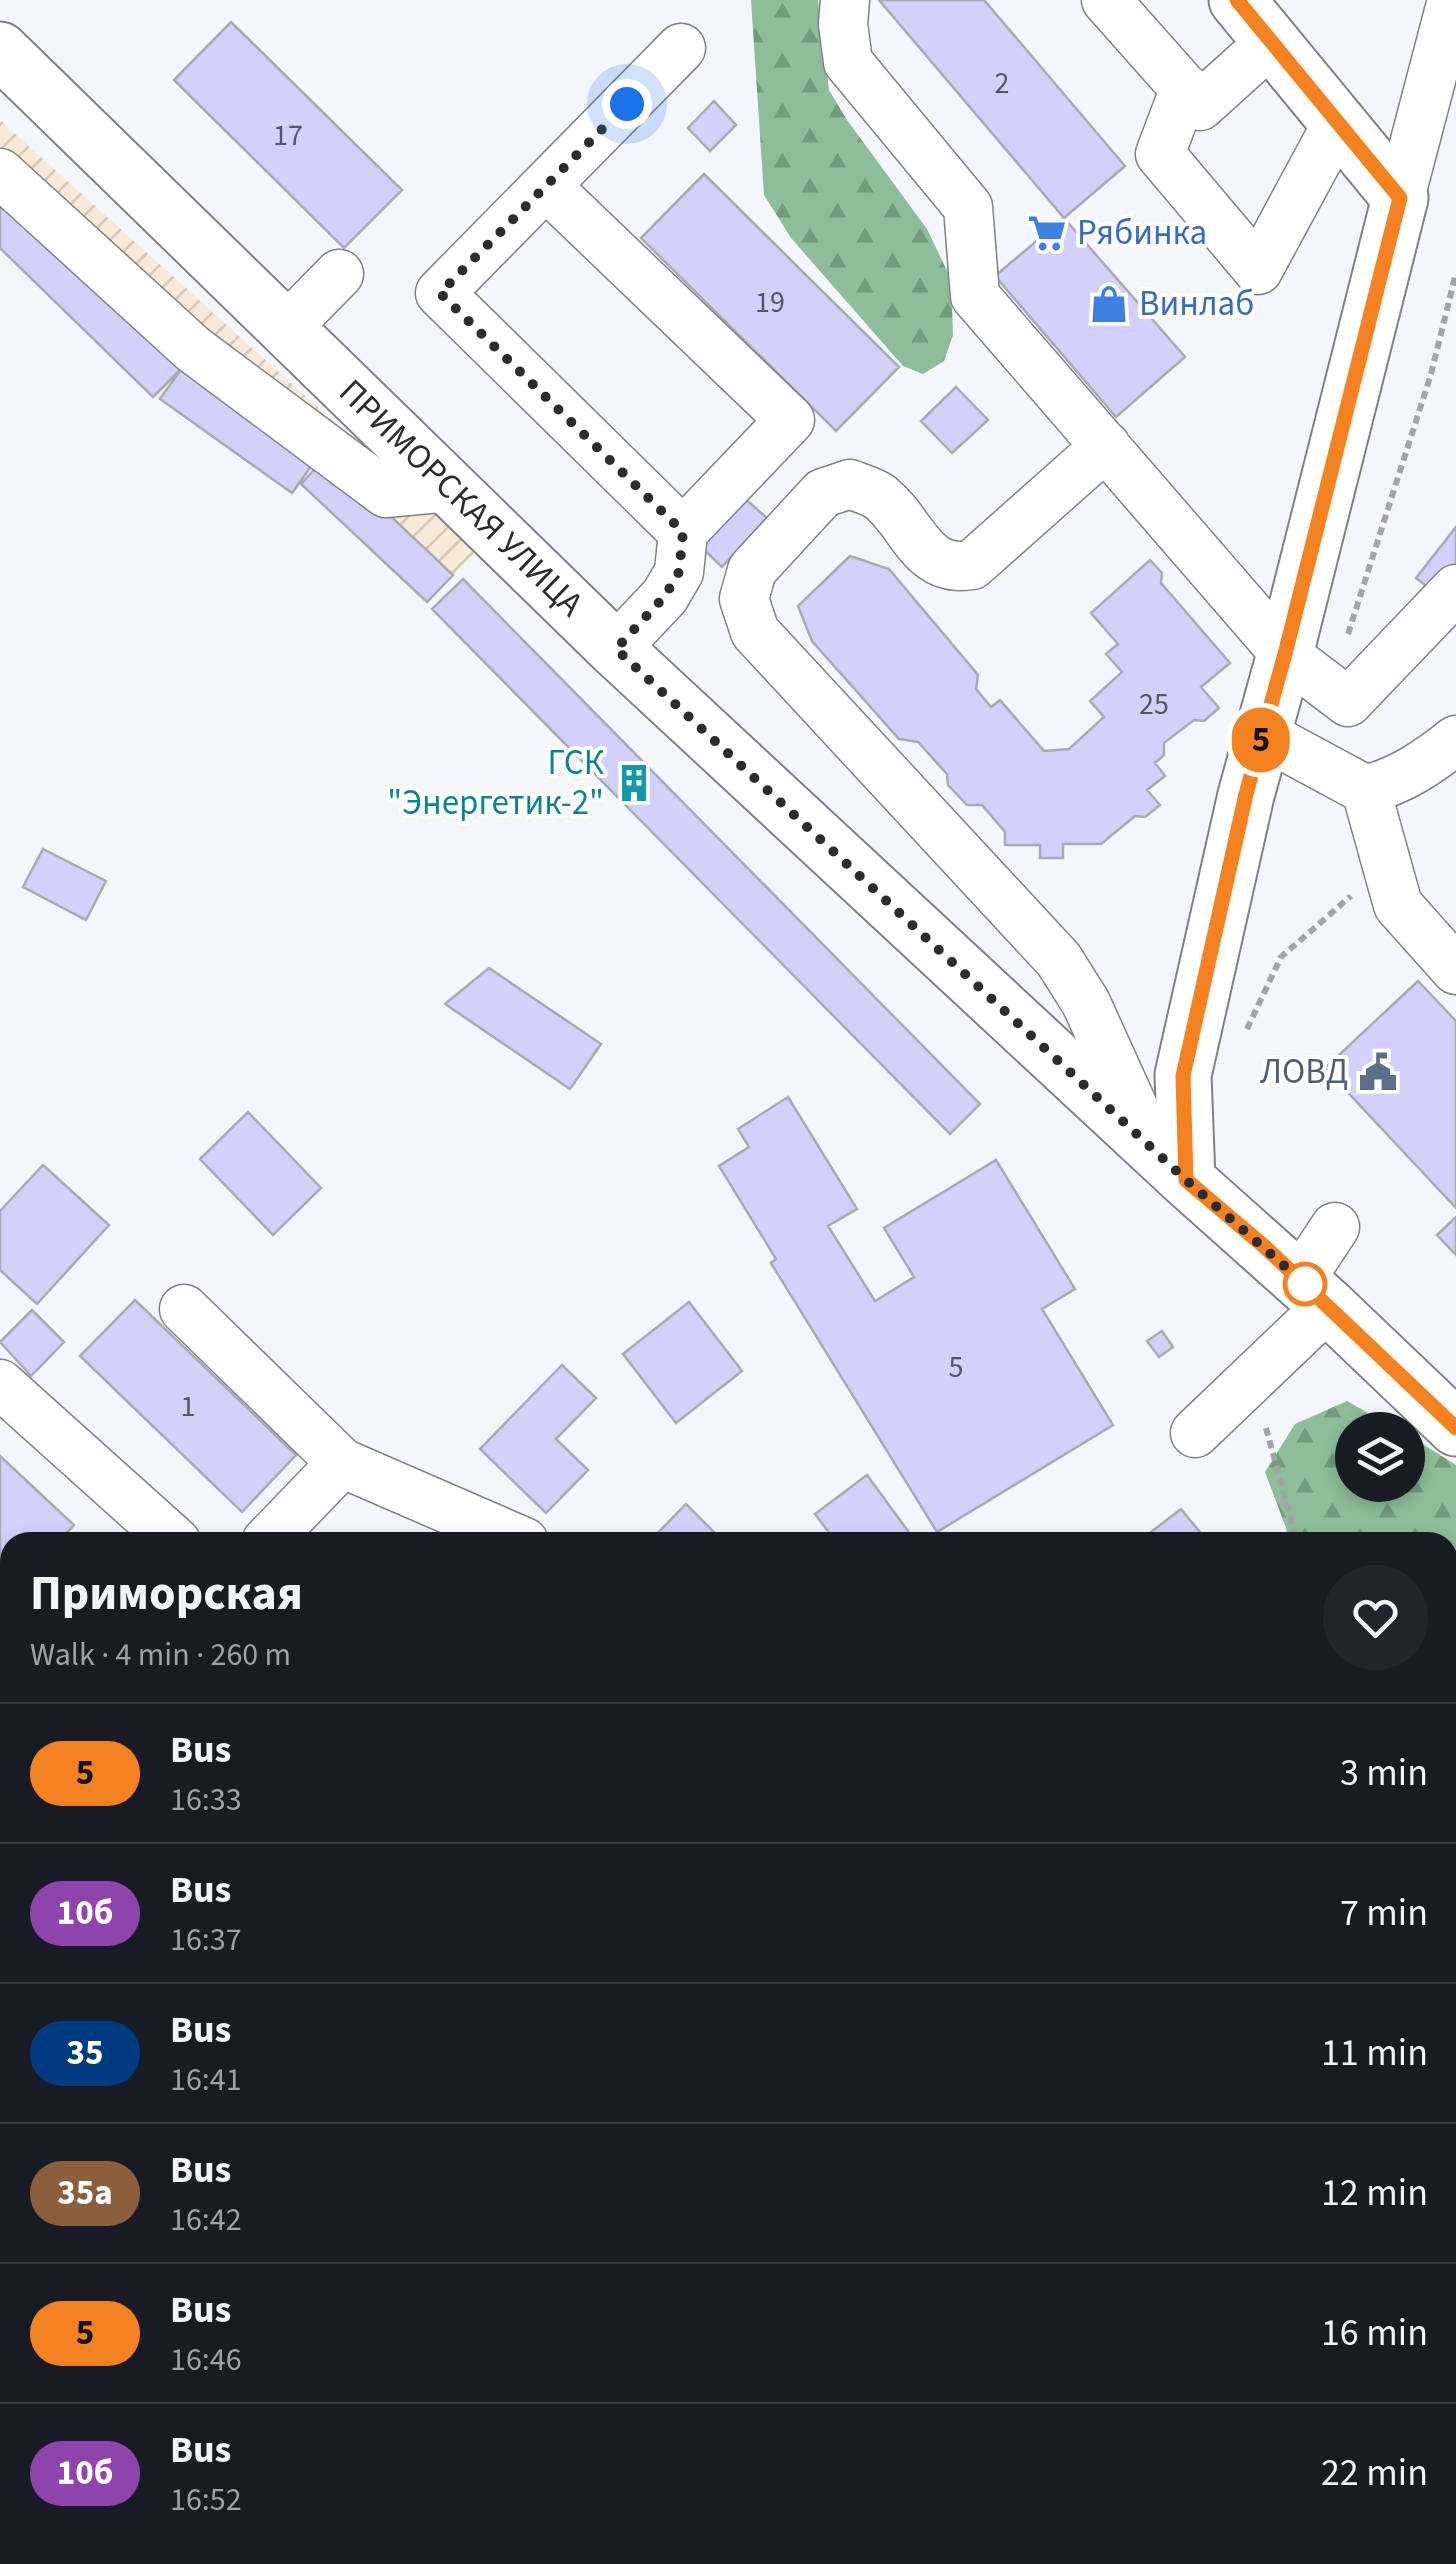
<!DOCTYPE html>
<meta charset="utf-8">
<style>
:root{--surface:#171b24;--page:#20242c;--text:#f1f3f6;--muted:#9ea1a6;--line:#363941}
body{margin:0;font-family:"Source Sans 3",sans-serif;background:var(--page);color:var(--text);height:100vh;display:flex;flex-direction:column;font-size:38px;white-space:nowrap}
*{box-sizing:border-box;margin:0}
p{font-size:32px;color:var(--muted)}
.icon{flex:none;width:55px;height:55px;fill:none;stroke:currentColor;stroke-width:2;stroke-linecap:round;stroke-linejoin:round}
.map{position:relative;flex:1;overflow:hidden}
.side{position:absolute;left:0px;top:1532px;width:1458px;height:1032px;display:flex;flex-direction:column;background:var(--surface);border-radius:30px 30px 0 0;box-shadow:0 5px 15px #0003}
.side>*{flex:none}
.badge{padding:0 20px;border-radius:32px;font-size:35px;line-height:65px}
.tools{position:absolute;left:1335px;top:1412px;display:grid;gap:20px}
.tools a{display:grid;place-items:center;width:90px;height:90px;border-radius:50%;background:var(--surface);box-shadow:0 5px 15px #0003;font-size:50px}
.you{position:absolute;width:50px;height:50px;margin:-25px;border:8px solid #fff;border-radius:50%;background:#1a73e8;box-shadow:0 0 0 15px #1a73e833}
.map>.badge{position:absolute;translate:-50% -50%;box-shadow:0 0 0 5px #fff}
.round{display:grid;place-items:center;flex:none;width:105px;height:105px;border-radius:52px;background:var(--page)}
.overview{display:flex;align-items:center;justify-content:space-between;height:170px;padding:0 30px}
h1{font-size:48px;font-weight:700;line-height:75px}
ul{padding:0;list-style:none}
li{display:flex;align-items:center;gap:30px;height:140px;padding:0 30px;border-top:2px solid var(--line)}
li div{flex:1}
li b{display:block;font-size:38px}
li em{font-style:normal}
li .badge{min-width:110px;font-weight:700;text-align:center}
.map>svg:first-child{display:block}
.industrial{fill:url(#industrial-furrows)}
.grass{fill:#aed1b6}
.forest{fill:url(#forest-firs)}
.building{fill:#d2d1fb;stroke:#aaaab1;stroke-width:2.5}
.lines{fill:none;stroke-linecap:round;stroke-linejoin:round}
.minor-casing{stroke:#808188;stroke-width:51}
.major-casing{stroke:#808188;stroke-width:59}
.path{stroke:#a3a4aa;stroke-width:6;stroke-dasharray:8 5;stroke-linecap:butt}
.minor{stroke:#fff;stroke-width:48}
.major{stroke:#fff;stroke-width:55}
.line-casing{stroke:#fff;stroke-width:22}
.line{stroke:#f58220;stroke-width:15}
.walk{stroke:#2c2c2f;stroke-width:10;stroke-dasharray:0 18}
.stop-dot{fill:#fff;stroke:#f58220;stroke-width:5}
.labels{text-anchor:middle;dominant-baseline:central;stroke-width:8;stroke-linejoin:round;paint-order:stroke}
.number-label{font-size:30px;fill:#565562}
.shop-label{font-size:35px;fill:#366cbe;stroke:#fff;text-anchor:start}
.street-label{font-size:35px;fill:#2c2c2f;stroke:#fff}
.culture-label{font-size:35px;fill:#0d838f;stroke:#fff;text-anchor:end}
.service-label{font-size:35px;fill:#4e5e75;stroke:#fff;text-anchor:end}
</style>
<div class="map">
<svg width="1456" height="2564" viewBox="0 0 1456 2564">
<defs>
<pattern id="industrial-furrows" width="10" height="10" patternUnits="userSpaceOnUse" patternTransform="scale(2.5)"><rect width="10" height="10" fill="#f9ead7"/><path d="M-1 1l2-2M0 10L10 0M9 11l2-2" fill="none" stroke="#d6c9b9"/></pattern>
<pattern id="forest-firs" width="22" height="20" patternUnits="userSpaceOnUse" patternTransform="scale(2.5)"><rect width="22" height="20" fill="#8dbe99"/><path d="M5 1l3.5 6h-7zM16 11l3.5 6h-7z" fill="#739b7d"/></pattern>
</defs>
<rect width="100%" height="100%" fill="#f4f6fd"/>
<path class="industrial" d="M0,120L477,551L427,602L302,484L292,493L160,399L153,397L0,248Z"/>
<path class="grass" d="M1448,2324L1456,2326V2472L1448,2474Z"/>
<path class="forest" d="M751,0H818L829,90L847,120L927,229L951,279L953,335L944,361L923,374L903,366L791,238L764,195Z
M1347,1401L1398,1430H1352V1485H1408V1435L1456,1465V1646L1448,1648V1542H1288L1286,1528L1265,1472L1295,1424Z
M430,2555H545L536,2564H443Z"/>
<path class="building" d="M879,0H984L1125,166L1064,218Z
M231,22L402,190L344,248L174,80Z
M714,101L736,125L710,151L688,128Z
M704,174L899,367L836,431L641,238Z
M0,197L182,368L153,397L0,248Z
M1064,218L1185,357L1116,417L995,276Z
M182,368L314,462L292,493L160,399Z
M956,387L988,420L952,453L921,421Z
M327,456L453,575L427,602L301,484Z
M742,496L767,518L722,567L697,543Z
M1456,527V575L1439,596L1416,578Z
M850,556L889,569L978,675L976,689L991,707L1000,700L1044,751L1069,749L1104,717L1090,701L1122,672L1106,654L1118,644L1091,613L1150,560L1162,573L1161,583L1230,663L1201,687L1219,708L1204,721L1194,720L1164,743V755L1155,763L1165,776L1147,790L1160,805L1145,817L1135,816L1101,844H1063V858H1040V845H1005V832L982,805H967L948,785L947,774L918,742L899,739L812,641L798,606Z
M463,579L980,1104L950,1134L432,609Z
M43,849L106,881L86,920L23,887Z
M489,968L601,1044L570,1089L445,1004Z
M1418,981L1456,1021V1208L1325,1068Z
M788,1097L857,1209L828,1226L875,1301L914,1277L884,1228L996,1160L1075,1289L1042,1309L1113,1425L937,1532L771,1263L776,1259L719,1166L749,1147L738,1129Z
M248,1112L321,1188L273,1235L200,1159Z
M43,1165L109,1225L37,1304L0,1270V1211Z
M1456,1217V1255L1437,1235Z
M135,1300L296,1455L242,1512L80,1356Z
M689,1302L742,1371L676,1423L623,1354Z
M32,1310L64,1342L31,1376L0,1342Z
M1162,1331L1173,1347L1159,1357L1147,1341Z
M562,1365L596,1398L556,1439L588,1470L546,1513L480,1449Z
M0,1456L74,1525L62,1538L67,1542H10V1606L0,1597Z
M867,1475L916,1542H836L815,1514Z
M686,1504L724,1542L650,1541Z
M1181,1509L1208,1542H1138Z
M0,1884L10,1894V2007L0,1998Z
M0,2233L10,2243V2361L0,2351Z
M255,2555H320L329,2564H245Z
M573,2555H693L685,2564H564Z"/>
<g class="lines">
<g class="minor-casing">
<path id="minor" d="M845,0L843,24L848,62L968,207L975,296L1285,654L1348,702L1456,589
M1106,0L1200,106L1272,41
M681,48L440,293L683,532
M1185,88L1160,154L1258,270L1338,122
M0,173L193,349L386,493L450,487
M546,186L790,420L683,532L679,572L665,596L615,649
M1400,198L1452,0
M286,328L339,274
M1106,446L972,565C921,574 913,523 880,497C872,491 859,488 850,484L823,493L752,570L744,599L755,632L1059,960L1086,1003L1149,1142
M1262,734L1366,790C1402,780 1427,763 1456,740
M1366,790L1398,905L1456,970
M1300,1280L1335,1227
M184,1309L342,1463L524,1542
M0,1384L176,1542
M1195,1433L1328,1306
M266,1542L342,1463
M0,1845L10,1855
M0,2139L10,2150
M410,2555L418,2564
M1246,2555L1255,2564
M543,2564L551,2555
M894,2564L903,2555"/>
</g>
<g class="major-casing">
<path id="major" d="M0,50L615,649L1187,1180L1328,1306L1456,1428
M1187,1180L1183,1075L1246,795L1285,654L1400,198L1237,0
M1448,2273L1456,2268
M1448,2509L1456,2510"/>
</g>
<path class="path" d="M1348,634L1431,374L1456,273
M1247,1029L1281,957L1351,896
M1266,1428L1297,1542
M742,2564L751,2555"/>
<use href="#minor" class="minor"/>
<use href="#major" class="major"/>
</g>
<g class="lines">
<g class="line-casing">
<path id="line" d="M1237,0L1400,198L1285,654L1246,794L1183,1076L1186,1180L1265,1247L1456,1428"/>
</g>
<use href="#line" class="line"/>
<path class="walk" d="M627,104L440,293L683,532L679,572L665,596L616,649L1186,1180L1305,1284"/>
</g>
<defs>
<g id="supermarket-bare" transform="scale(3)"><path d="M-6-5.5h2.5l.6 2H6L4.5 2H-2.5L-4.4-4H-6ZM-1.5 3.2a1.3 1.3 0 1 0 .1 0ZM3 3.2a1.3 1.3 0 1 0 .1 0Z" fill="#3f7fe0" stroke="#fff" stroke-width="2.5" paint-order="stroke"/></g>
<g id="shop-bare" transform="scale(3)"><path d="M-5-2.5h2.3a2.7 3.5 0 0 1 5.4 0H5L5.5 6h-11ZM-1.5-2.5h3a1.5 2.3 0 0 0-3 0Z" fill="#3f7fe0" stroke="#fff" stroke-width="2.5" paint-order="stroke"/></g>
<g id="building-bare" transform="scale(3)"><path d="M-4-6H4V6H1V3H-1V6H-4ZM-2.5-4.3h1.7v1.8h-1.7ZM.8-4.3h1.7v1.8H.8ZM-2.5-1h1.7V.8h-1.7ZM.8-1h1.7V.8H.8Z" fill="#0f9aa8" stroke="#fff" stroke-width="2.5" paint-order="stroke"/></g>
<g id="civic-bare" transform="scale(3)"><path d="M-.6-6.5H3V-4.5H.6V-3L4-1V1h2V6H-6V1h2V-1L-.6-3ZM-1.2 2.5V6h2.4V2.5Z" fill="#5c6f8a" stroke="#fff" stroke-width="2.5" paint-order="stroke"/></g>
</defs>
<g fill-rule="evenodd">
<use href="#supermarket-bare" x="1047" y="233"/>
<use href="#shop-bare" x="1109" y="304"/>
<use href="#building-bare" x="634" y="783"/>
<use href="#civic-bare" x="1378" y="1072"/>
</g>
<circle class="stop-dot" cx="1305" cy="1284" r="20"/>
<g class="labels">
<g class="number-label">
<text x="1002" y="83">2</text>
<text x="288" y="135">17</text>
<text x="770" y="302">19</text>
<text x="1154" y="704">25</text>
<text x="956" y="1367">5</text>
<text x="188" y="1406">1</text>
</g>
<g class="shop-label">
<text x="1077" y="233">Рябинка</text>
<text x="1139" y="304">Винлаб</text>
</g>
<g class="street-label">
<text transform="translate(461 498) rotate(44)">ПРИМОРСКАЯ УЛИЦА</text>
</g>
<g class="culture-label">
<text x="604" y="763">ГСК<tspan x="604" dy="40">"Энергетик-2"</tspan></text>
</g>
<g class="service-label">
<text x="1348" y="1072">ЛОВД</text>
</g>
</g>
</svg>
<div class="tools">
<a><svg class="icon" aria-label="layers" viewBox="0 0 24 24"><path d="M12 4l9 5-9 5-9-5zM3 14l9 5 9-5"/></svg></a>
</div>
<div class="you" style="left:627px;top:104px"></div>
<b class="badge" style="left:1261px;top:740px;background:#f58220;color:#111">5</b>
<section class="side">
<div class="overview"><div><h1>Приморская</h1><p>Walk · 4 min · 260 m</p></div><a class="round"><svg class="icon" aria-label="heart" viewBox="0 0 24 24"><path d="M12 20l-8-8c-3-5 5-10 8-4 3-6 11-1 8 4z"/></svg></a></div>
<ul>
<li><span class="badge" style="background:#f58220;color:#111">5</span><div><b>Bus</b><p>16:33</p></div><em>3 min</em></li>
<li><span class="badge" style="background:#8e44ad;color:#fff">10б</span><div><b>Bus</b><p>16:37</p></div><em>7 min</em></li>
<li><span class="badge" style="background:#003b80;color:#fff">35</span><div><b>Bus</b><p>16:41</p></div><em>11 min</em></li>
<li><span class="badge" style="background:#8b5e3c;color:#fff">35а</span><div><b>Bus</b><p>16:42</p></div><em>12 min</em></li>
<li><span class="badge" style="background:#f58220;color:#111">5</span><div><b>Bus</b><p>16:46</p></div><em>16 min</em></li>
<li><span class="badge" style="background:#8e44ad;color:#fff">10б</span><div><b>Bus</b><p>16:52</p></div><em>22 min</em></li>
</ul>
</section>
</div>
